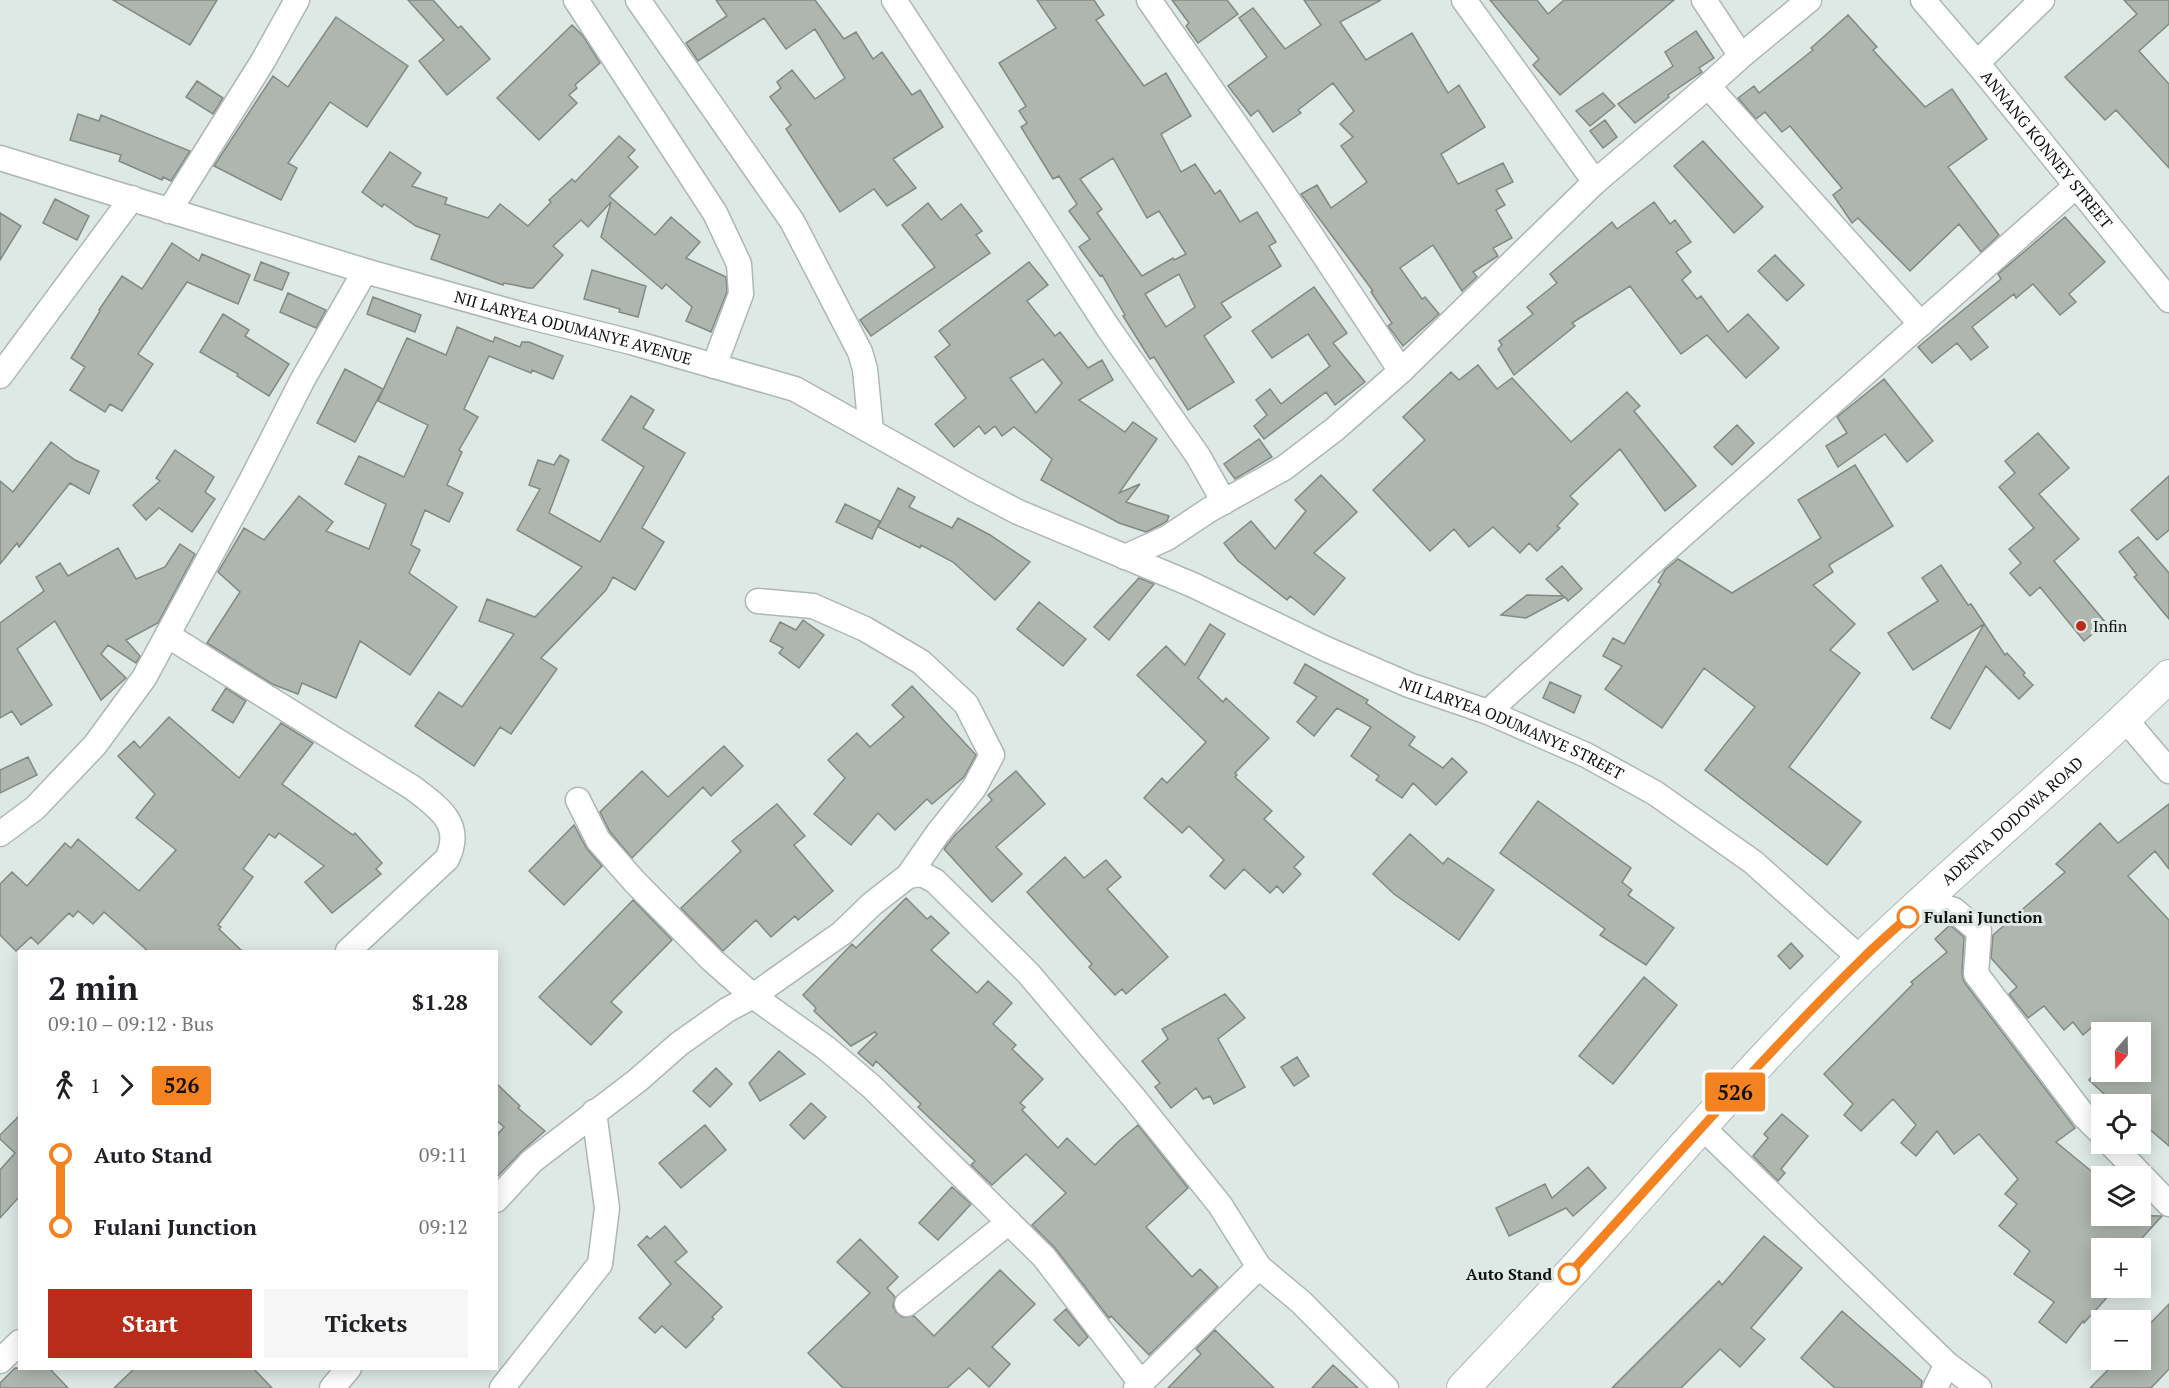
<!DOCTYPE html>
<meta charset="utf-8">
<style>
:root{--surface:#fff;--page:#f6f6f6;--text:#202124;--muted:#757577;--accent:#b92c1a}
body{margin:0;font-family:"PT Serif",serif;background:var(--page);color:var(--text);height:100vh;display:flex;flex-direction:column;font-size:22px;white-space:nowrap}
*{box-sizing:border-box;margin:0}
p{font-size:20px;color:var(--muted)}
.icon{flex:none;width:33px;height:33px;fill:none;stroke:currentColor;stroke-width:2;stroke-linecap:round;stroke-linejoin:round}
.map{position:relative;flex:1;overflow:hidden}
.drawer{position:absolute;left:18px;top:950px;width:480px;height:420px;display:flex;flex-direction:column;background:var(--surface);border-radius:0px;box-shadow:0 3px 15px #0003}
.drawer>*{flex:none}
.badge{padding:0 12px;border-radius:4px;font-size:21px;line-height:39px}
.needle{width:39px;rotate:200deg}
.fabs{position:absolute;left:2091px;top:1022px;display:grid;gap:12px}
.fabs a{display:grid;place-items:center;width:60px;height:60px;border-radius:0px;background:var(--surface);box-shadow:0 3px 15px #0003;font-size:30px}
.map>.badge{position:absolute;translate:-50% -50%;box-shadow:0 0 0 3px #fff}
.legs{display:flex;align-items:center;gap:9px;height:66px;padding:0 30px;font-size:20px}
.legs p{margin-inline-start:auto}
.headline{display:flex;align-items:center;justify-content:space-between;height:102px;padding:0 30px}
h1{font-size:33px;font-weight:800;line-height:45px}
.cta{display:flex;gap:12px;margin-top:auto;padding:12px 30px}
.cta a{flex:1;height:69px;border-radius:0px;background:var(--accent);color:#fff;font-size:24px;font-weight:800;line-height:69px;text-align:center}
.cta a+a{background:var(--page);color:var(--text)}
ul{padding:0 30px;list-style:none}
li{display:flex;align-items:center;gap:21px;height:72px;font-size:22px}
li i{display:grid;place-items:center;width:9px;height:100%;margin:0 8px;background:currentColor}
li i::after{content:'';width:15px;height:15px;margin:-8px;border:4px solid;border-radius:50%;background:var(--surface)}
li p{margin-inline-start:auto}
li:first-child i{background:linear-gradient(#0000 50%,currentColor 0)}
li:last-child i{background:linear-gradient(currentColor 50%,#0000 0)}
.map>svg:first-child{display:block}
.building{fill:#aeb6af;stroke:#828983;stroke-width:1.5;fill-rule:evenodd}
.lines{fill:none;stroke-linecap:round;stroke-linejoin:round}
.minor-casing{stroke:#adb7b5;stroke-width:27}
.major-casing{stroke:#adb7b5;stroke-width:34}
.minor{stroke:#fff;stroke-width:24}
.major{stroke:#fff;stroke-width:32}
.line-1-casing{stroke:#fff;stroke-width:14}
.line-1{stroke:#f58220;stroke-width:9}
.poi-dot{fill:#b92c1a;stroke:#dee9e6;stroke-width:2}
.stop-1-dot{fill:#fff;stroke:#f58220;stroke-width:3}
.labels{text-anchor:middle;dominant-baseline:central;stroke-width:6;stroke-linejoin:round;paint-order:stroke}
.street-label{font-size:16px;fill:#0c100f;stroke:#dee9e6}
.poi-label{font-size:16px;fill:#0c100f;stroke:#dee9e6;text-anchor:start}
.stop-label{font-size:16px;font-weight:bold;fill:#0c100f;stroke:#dee9e6;text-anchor:start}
</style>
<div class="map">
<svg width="2169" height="1388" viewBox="0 0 2169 1388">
<rect width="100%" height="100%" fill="#dee9e6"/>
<path class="building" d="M113,0H217L190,45Z
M408,0H433L458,28L461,26L490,59L447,95L419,61L444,40Z
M716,0H815L844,39L856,32L873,59L882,52L912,95L920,90L943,127L893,159L916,188L887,206L874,189L840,212L786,129L791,125L770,97L781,88L777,82L792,70L815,99L845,78L815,29L786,49L764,18L698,61L686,43L727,16Z
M1037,0H1094L1104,15L1096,20L1144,86L1166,73L1191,116L1161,134L1181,172L1195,164L1215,194L1220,190L1240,222L1257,212L1276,242L1269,246L1281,266L1221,303L1231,317L1204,336L1234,382L1188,410L1154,357L1150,359L1123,316L1125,315L1102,275L1100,276L1079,247L1090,239L1069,211L1077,204L1059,176L1053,179L1021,127L1027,123L1019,111L1026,106L999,63L1056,28ZM1113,158L1147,218L1159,211L1186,254L1174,260L1173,258L1142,276L1097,213L1102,209L1080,179ZM1179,274L1195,307L1166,327L1145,294Z
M1172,0H1227L1238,14L1198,43L1186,26L1189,23Z
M1304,0H1381L1340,22L1366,60L1412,33L1448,93L1459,85L1485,127L1441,154L1458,184L1503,163L1513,182L1496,190L1505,205L1496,210L1512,238L1493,248L1498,256L1473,272L1477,277L1464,289L1462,291L1433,245L1400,268L1422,299L1425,297L1439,314L1403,346L1388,326L1392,323L1371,292L1373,291L1301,194L1317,185L1331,208L1367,182L1341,146L1353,137L1340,124L1354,111L1333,83L1298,110L1301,113L1273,132L1258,110L1251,116L1228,86L1267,57L1239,18L1253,8L1285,49L1321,25Z
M1490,0H1537L1548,14L1564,0H1674L1560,95L1533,65L1539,59Z
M2124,0H2169V24L2139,51L2169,84V168L2116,110L2105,120L2065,77L2137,14Z
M1848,15L1877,47L1873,50L1925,107L1952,89L1987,139L1948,167L1999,235L1981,252L1959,224L1910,271L1858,218L1852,223L1833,195L1842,188L1790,126L1782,132L1765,112L1756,119L1738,98L1754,86L1759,93L1813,50L1811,48Z
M336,17L408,66L367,127L330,102L288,163L297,168L281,200L214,166L273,76L288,87Z
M572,25L583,36L600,63L575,85L577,88L569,95L577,103L539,140L497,98Z
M1696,31L1714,58L1699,68L1702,72L1668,95L1669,97L1635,123L1618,104L1673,66L1665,52Z
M197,81L223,98L213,114L186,97Z
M1603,93L1615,106L1590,126L1576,111Z
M78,114L99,121L101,115L190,151L171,181L163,177L162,180L119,161L121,155L70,140Z
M1605,120L1617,137L1603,148L1590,131Z
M619,136L635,150L628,157L638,167L609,196L655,235L671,217L700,242L686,258L726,277L727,292L711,332L686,321L692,307L666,284L662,289L601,237L611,202L588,227L581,220L553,246L563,255L533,288H528L504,283L503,285L431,259L440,235L416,226L384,204L382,207L362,192L390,152L421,173L412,186L447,198L445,204L488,218L500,204L528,226L551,202L549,200L572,179L575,182Z
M1703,141L1763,207L1734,233L1674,166Z
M55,199L89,216L77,240L43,223Z
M1654,202L1670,224L1675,220L1691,242L1676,252L1691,272L1682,280L1697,299L1701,296L1728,332L1748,314L1779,348L1746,378L1707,335L1681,354L1630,286L1572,323L1575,326L1514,375L1498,349L1502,345L1499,341L1533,314L1527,307L1557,283L1550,274L1612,222L1617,229Z
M928,203L941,220L961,204L982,231L976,235L990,253L871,336L860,320L935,267L902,225Z
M0,213L21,226L0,260Z
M2065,217L2105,262L2069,294L2076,302L2060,315L2033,284L2016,298L2014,294L1972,327L1988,347L1971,360L1957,343L1932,363L1918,347L2001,279L1998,274Z
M172,243L199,261L202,254L250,275L238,304L187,282L138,354L153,364L122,411L110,404L105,412L70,390L85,367L71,358L100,311L99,310L122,276L142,289Z
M1775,255L1804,285L1787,301L1758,271Z
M261,262L289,273L282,290L254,280Z
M1029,262L1048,285L1027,301L1055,336L1060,332L1088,368L1102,360L1113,380L1079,400L1125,432L1133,422L1157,439L1119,493L1140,484L1126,502L1169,516L1167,521L1160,525L1146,532L1119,523L1041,480L1052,459L1014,427L1002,436L995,426L985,434L979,426L954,447L935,424L966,398L935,357L950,345L939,331ZM1043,359L1062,383L1036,413L1010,378Z
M592,270L646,286L638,317L619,312L620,309L584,299Z
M1314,287L1347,333L1333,343L1365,382L1335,405L1326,392L1264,439L1254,426L1267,415L1256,400L1270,389L1281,404L1330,366L1308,334L1272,358L1252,331Z
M288,293L326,310L316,328L280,312Z
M373,297L421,315L415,332L367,314Z
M223,314L249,330L245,336L289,364L269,396L237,376L238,374L200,352Z
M457,327L493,342L495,337L520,347L522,342H529L563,356L553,379L532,370L531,373L489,356L464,409L478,417L459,450L462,452L447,485L463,493L449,522L425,510L411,545L420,550L409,573L457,607L410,675L360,641L336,698L302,683L298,694L272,684L207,643L240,592L218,572L244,528L264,540L299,496L333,522L326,531L369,549L386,504L345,484L359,456L404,477L428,425L378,401L407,338L446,355Z
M1478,365L1497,389L1512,378L1571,442L1627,392L1640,406L1634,411L1696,486L1665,511L1620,449L1570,496L1578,504L1557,526L1560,528L1537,551L1529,543L1520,553L1493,527L1469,547L1454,529L1430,551L1373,490L1425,440L1403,417L1451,372L1459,380Z
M345,369L383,389L355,442L317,423Z
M1884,379L1933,441L1907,462L1885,434L1838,467L1826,446L1847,433L1837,417Z
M631,396L654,410L643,428L685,453L642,528L664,542L635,590L613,577L606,590L541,658L557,669L511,734L500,727L474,766L415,726L439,692L462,707L514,634L479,621L487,599L535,617L582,567L517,530L540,489L529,485L538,460L554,465L560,455L569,460L549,513L600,542L644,467L602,440Z
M1737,425L1754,443L1732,465L1714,447Z
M2038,433L2069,468L2039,494L2079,539L2054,561L2106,623L2084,641L2040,587L2030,596L2010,573L2021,563L2009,549L2034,528L1999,487L2015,473L2005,461Z
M1259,439L1272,457L1235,479L1224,464Z
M51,442L75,460L99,471L89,494L70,483L19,547L17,543L0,564V481L13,492Z
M175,450L214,477L205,492L215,499L192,532L159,508L146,520L133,505L160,481L156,478Z
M1855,465L1893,526L1829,565L1833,572L1813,585L1855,624L1830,650L1860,673L1789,767L1861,822L1827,865L1705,770L1755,707L1704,668L1662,728L1605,689L1622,666L1603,656L1613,638L1624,644L1661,584L1658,582L1665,570L1678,559L1732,593L1821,538L1798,500Z
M1321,475L1357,512L1314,553L1345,578L1314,615L1290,596L1287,600L1238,561L1224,543L1251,521L1275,549L1306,511L1295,500Z
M2169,476V530L2157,540L2131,510Z
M898,488L915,497L909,507L952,528L958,518L990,535L1030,562L995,600L953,562L921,545L920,548L878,527Z
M845,504L880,521L872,539L836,522Z
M2138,537L2169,573V619L2134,577L2137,575L2119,552Z
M180,544L195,554L158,623L126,640L140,656L136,663L108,645L101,654L126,678L101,700L55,621L17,649L52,705L21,725L12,711L0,718V623L44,591L36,577L60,563L68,576L118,548L136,579L165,567Z
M1941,565L1968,605L1971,604L2005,655L2007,653L2025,673L2023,675L2033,685L2019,699L1986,666L1950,729L1931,718L1984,624L1913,670L1888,633L1938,601L1922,578Z
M1562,566L1582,589L1568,601L1565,597L1526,618L1501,615L1527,595L1563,596L1546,579Z
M1139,578L1154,584L1109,640L1094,627Z
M1039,602L1086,639L1063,666L1017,629Z
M803,620L824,635L799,668L779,653L783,648L770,641L780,622L796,630Z
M1210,624L1225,634L1198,678L1223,702L1226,698L1269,738L1235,773L1237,775L1235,777L1272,811L1264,819L1304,857L1294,867L1301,874L1283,893L1277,886L1270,893L1244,869L1225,889L1210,876L1224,860L1189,826L1182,833L1144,798L1162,778L1167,783L1206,742L1137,675L1166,646L1185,665Z
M1305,664L1368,700L1366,703L1415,737L1409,745L1443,768L1452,758L1467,772L1436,805L1413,783L1402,798L1376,780L1379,776L1351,756L1371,727L1337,708L1314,736L1297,722L1317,697L1294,683Z
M1550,682L1581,696L1574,713L1543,698Z
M912,686L976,755L964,777L932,804L927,799L895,830L878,813L851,845L814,814L845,778L828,760L857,733L870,747L904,717L892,705Z
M226,688L246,701L233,723L212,710Z
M169,717L239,778L281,723L308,740L313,743L282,784L353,835L355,833L382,863L376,869L381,874L332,913L305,882L324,866L279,833L275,838L269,834L243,869L253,877L218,925L221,927L219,929L242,951H148L104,912L93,924L78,911L73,917L69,913L38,944L31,937L16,951L0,935V884L12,872L27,886L65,843L71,848L78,839L139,891L176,850L136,818L155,794L118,756L134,741L140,748Z
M724,746L743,766L711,796L703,787L632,858L610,832L600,812L642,771L668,797Z
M28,757L37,775L0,793V770Z
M1016,771L1045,804L996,847L1022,874L992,902L944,849L955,835L992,800L988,795Z
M1538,801L1631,868L1622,882L1632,890L1628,895L1674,928L1646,965L1600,935L1605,929L1500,853Z
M777,804L805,836L794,845L833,891L798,920L795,916L771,937L756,920L723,951L681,908L741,851L732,841Z
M2169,804V869L2155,851L2128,876L2169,920V1146L2140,1121V1104H2115L2089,1080L2097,1071H2140V1032H2106L2097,1023L2083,1035L2073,1022L2064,1030L2044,1006L2028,1018L2009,994L2017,987L1991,958L1993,935L2065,872L2056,864L2100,823L2118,843Z
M574,825L587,849L602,866L564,905L529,871Z
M1410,834L1443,864L1448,858L1494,890L1459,940L1394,894L1373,874Z
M1065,857L1084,878L1106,860L1121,877L1107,889L1168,957L1126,994L1122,989L1115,995L1089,967L1092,964L1027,892Z
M906,898L927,919L931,916L949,933L931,950L977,993L988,981L1012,1003L993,1024L1016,1045L1012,1049L1043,1079L1020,1103L1025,1107L1022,1110L1058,1148L1067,1138L1095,1165L1119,1141L1138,1125L1188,1188L1146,1227L1192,1277L1200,1269L1218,1287L1149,1355L1111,1316L1109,1318L1055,1248L1032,1225L1066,1193L1026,1154L992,1185L971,1165L975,1161L918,1107L921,1104L876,1061L873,1066L858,1053L877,1034L875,1032L851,1046L814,1011L816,1008L803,995L852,944L856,948Z
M633,900L672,940L611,1002L622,1012L591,1045L539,997Z
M1950,925L1964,937L1962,973L1964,982L2075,1128L2056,1142L2102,1180V1215L2162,1216L2133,1248H2102V1287H2107L2112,1292L2084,1323L2083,1321L2066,1343L2039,1322L2054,1302L2014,1274L2030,1251L1999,1226L2017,1204L2005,1194L2018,1179L1979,1134L1954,1154L1937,1131L1916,1156L1901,1143L1916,1125L1893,1099L1861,1131L1844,1115L1853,1104L1824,1074L1913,984L1911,982L1947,952L1935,939Z
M1791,943L1803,956L1790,969L1778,956Z
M1644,977L1677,1005L1613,1084L1579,1056Z
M1225,994L1245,1018L1218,1039L1245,1087L1214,1104L1210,1096L1203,1099L1196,1088L1171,1108L1155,1087L1160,1083L1142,1061L1168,1039L1162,1029Z
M779,1051L805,1074L760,1101L749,1083Z
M1297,1057L1309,1076L1294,1086L1281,1067Z
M716,1068L732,1084L710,1107L693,1091Z
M496,1083L520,1106L518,1108L545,1131L522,1151L496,1178V1136L504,1127L496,1120Z
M811,1103L826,1117L804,1139L790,1125Z
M1782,1114L1808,1136L1781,1169L1785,1173L1778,1181L1753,1156L1768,1138L1764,1134Z
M20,1115V1196L0,1218V1170L15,1153L0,1139V1135Z
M705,1125L726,1150L681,1188L659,1163Z
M1588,1167L1606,1188L1573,1216L1566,1208L1509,1236L1496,1208L1545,1184L1552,1198Z
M952,1187L971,1204L938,1240L919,1223Z
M665,1226L687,1252L675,1262L722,1307L712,1317L714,1319L686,1348L662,1326L655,1333L639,1318L671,1284L638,1245L647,1236L650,1239Z
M1764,1236L1802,1268L1751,1328L1765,1339L1740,1367L1720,1349L1681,1388H1612L1719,1281L1722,1285Z
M860,1239L898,1277L887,1288L895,1297L893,1306L896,1312L902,1317L914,1316L934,1336L1000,1270L1035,1304L992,1347L1010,1364L989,1387L969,1368L947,1388H843L808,1353L870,1293L837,1262Z
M2169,1304V1369L2151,1388H2090L2119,1359H2140V1334Z
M1066,1309L1088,1337L1079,1346L1054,1320Z
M1842,1311L1922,1381L1921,1388H1835L1801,1358Z
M1215,1330L1274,1388H1168L1201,1354L1196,1349Z
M1333,1365L1358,1388H1312Z
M15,1368H49L68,1388H0V1383Z
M135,1368H253L272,1388H114Z"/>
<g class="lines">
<g class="minor-casing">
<g id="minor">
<path d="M576,0L715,213L739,264L741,294L714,366"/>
<path d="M638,0L792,221L860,352L865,369L871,431"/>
<path d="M894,0L1109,329L1198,456L1224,502"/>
<path d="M1149,0L1275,181L1401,371"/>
<path d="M1464,0L1595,182"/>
<path d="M1704,0L1741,56"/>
<path id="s1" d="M1923,0L1977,63L2169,300"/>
<path d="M1977,63L2042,0"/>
<path d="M1708,86L1921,324"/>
<path id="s2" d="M0,158L365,271L523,315L631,342L795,389L972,488L1018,512L1193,585L1326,649L1409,685L1488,712L1586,755L1655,793L1753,862L1861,959"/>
<path d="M169,211L263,61L297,0"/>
<path d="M0,376L132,198"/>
<path d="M1125,557L1167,538L1209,510L1284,468L1335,429L1401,371L1595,182L1708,86L1741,56L1809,0"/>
<path d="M758,601L813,606L865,629L921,662L966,704L992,755L974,788L938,833L908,876"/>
<path d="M167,635L413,788C439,808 464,824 447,859L348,951"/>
<path d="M1488,712L1658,557L2076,186"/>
<path d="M2125,719L2169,771"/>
<path d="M578,800L598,840L634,881L712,960L753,996L826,1048L872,1087L1044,1257L1141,1383"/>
<path d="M0,834L35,808L95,745L144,678L251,481L303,379L365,271"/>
<path d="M1924,901L1954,910L1979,931L1976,974L2084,1116L2102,1134"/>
<path d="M1702,1127L1947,1364"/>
<path d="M2110,1143L2169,1204"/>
<path d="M496,1200L532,1161L638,1080L679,1044L727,1010L753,996L842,933L872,904L908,876L922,874L935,881L1028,973L1134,1098L1220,1205L1259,1267L1301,1302L1386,1388"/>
<path d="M907,1304L1009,1222"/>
<path d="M0,1361L20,1342"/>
<path d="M332,1388L349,1368"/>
<path d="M502,1388L600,1264L607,1208L594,1112"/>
<path d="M1136,1388L1259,1267"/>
<path d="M1935,1388L1947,1364L1979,1388"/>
</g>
</g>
<g class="major-casing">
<g id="major">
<path id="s3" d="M1463,1388C1514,1334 1565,1281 1614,1225C1694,1135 1774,1043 1861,959C1961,862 2070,774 2169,676"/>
</g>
</g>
<use href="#minor" class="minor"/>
<use href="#major" class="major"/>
</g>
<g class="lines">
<g class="line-1-casing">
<path id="line-1" d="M1569,1274C1666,1169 1759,1060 1861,960C1876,945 1892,931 1908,917"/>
</g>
<use href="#line-1" class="line-1"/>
</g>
<circle class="poi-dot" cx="2081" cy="626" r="6"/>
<g class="stop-1-dot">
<circle cx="1908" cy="917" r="10"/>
<circle cx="1569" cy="1274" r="10"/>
</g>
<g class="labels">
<g class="street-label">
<text stroke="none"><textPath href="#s1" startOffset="194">ANNANG KONNEY STREET</textPath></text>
<text stroke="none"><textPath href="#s2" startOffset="598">NII LARYEA ODUMANYE AVENUE</textPath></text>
<text stroke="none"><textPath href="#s2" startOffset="1622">NII LARYEA ODUMANYE STREET</textPath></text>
<text stroke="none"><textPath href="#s3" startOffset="790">ADENTA DODOWA ROAD</textPath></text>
</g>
<g class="poi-label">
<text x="2093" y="626">Infin</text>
</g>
<g class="stop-label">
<text x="1924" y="917">Fulani Junction</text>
<text x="1552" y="1274" text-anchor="end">Auto Stand</text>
</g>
</g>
</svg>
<div class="fabs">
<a><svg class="needle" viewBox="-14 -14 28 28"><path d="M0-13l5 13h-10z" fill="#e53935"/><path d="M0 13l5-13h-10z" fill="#757577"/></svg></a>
<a><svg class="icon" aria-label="locate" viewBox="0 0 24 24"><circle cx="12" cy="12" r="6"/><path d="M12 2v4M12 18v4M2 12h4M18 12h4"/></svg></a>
<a><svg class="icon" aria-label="layers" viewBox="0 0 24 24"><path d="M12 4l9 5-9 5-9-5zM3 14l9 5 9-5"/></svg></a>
<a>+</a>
<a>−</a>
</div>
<b class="badge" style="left:1735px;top:1092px;background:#f58220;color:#111">526</b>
<section class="drawer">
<div class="headline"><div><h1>2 min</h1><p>09:10 – 09:12 · Bus</p></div><b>$1.28</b></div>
<div class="legs"><svg class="icon" aria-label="walk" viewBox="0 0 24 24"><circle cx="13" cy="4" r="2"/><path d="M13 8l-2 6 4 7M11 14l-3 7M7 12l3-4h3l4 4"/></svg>1<svg class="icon" aria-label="forward" viewBox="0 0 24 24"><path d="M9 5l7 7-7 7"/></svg><b class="badge" style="background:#f58220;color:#111">526</b></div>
<ul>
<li><i style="color:#f58220"></i><b>Auto Stand</b><p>09:11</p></li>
<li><i style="color:#f58220"></i><b>Fulani Junction</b><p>09:12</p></li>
</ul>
<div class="cta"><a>Start</a><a>Tickets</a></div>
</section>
</div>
